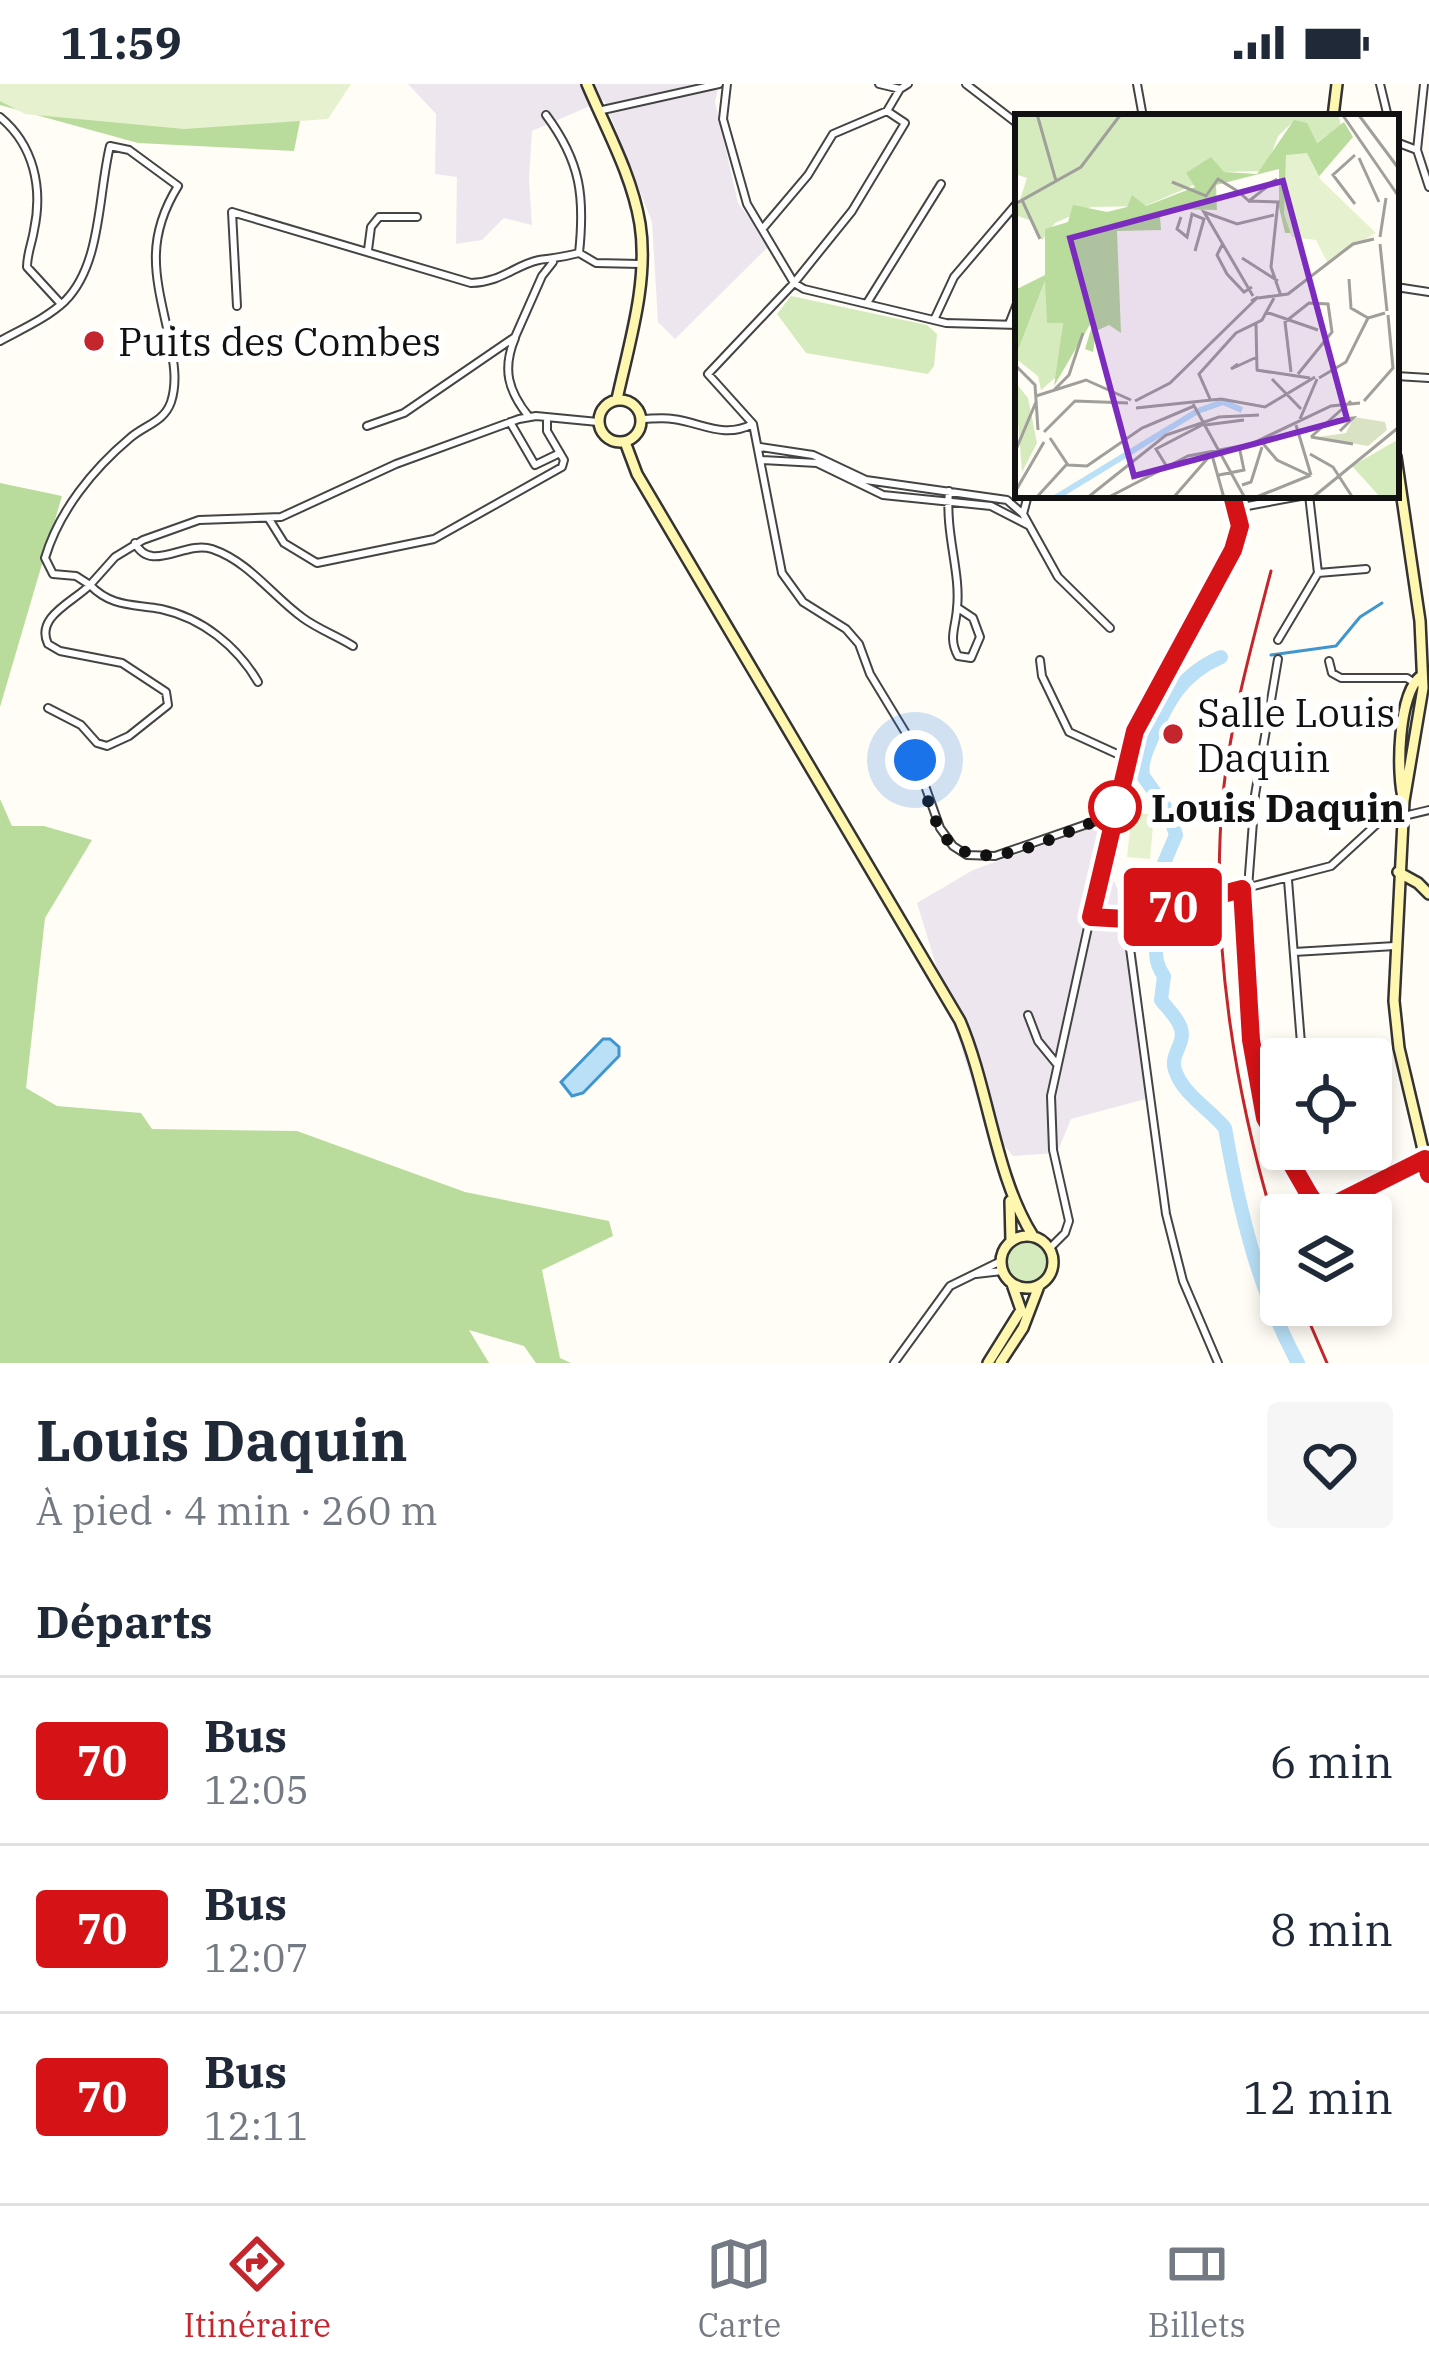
<!DOCTYPE html>
<html lang="fr">
<meta charset="utf-8">
<style>
:root{--surface:#fff;--page:#f6f6f7;--text:#1f2937;--muted:#747a83;--line:#e0e1e3;--accent:#c4262e}
body{margin:0;font-family:"IBM Plex Serif",serif;background:var(--page);color:var(--text);height:100vh;display:flex;flex-direction:column;font-size:45px;white-space:nowrap}
*{box-sizing:border-box;margin:0}
p{font-size:39px;color:var(--muted)}
.icon{flex:none;width:66px;height:66px;fill:none;stroke:currentColor;stroke-width:2;stroke-linecap:round;stroke-linejoin:round}
.map{position:relative;height:1279px;overflow:hidden}
.drawer{display:flex;flex-direction:column;background:var(--surface);flex:1}
.drawer>*{flex:none}
.badge{padding:0 24px;border-radius:9px;font-size:42px;line-height:78px}
.controls{position:absolute;left:1260px;top:954px;display:grid;gap:24px}
.controls a{display:grid;place-items:center;width:132px;height:132px;border-radius:12px;background:var(--surface);box-shadow:0 6px 18px #0003;font-size:60px}
.you{position:absolute;width:60px;height:60px;margin:-30px;border:9px solid #fff;border-radius:50%;background:#1a73e8;box-shadow:0 0 0 18px #1a73e833}
.map>.badge{position:absolute;translate:-50% -50%;box-shadow:0 0 0 6px #fff}
h2{padding:0 36px;font-size:45px;line-height:108px}
.round{display:grid;place-items:center;flex:none;width:126px;height:126px;border-radius:12px;background:var(--page)}
.overview{display:flex;align-items:center;justify-content:space-between;height:204px;padding:0 36px}
h1{font-size:57px;font-weight:700;line-height:90px}
ul{padding:0;list-style:none}
li{display:flex;align-items:center;gap:36px;height:168px;padding:0 36px;border-top:3px solid var(--line)}
li div{flex:1}
li b{display:block;font-size:45px}
li em{font-style:normal}
li .badge{min-width:132px;font-weight:700;text-align:center}
.status{display:flex;justify-content:space-between;align-items:center;height:84px;padding:0 60px;background:var(--surface);direction:ltr}
.status svg{height:33px;fill:currentColor}
.tab-bar{display:flex;justify-content:space-around;align-items:center;height:168px;border-top:3px solid var(--line);background:var(--surface);font-size:33px;color:var(--muted)}
.tab-bar a{display:grid;justify-items:center;gap:6px}
.tab-bar .selected{color:var(--accent)}
.map>svg:first-child{display:block}
.industrial{fill:#eee6ef}
.green{fill:#d5ebbd}
.forest{fill:#b9dc9c}
.pitch{fill:#e6f2cf}
.water{fill:#b9e0f7;stroke:#3f96cf;stroke-width:3}
.lines{fill:none;stroke-linecap:round;stroke-linejoin:round}
.stream{stroke:#3f96cf;stroke-width:3}
.river{stroke:#b9e0f7;stroke-width:14}
.street-casing{stroke:#444;stroke-width:10}
.secondary-casing{stroke:#333;stroke-width:14}
.street{stroke:#fff;stroke-width:6}
.secondary{stroke:#fff6b0;stroke-width:9}
.rail{stroke:#c4262e;stroke-width:3}
.street-bridge-casing{stroke:#444;stroke-width:10;stroke-linecap:butt}
.street-bridge{stroke:#fff;stroke-width:6}
.line-casing{stroke:#fff;stroke-width:27}
.line{stroke:#d51317;stroke-width:18}
.walk{stroke:#111;stroke-width:12;stroke-dasharray:0 21.6}
.poi-dot{fill:#c4262e;stroke:#fff;stroke-width:4.5}
.stop-dot{fill:#fff;stroke:#d51317;stroke-width:6}
.labels{text-anchor:middle;dominant-baseline:central;stroke-width:12;stroke-linejoin:round;paint-order:stroke}
.poi-label{font-size:39px;fill:#111;stroke:#fff;text-anchor:start}
.stop-label{font-size:39px;font-weight:bold;fill:#111;stroke:#fff;text-anchor:start}
.inset-river{fill:none;stroke:#b9e0f7;stroke-width:6}
.inset-road{fill:none;stroke:#a09f9a;stroke-width:3}
.view{fill:#7b2cbf;fill-opacity:0.15;stroke:#7b2cbf;stroke-width:6}
.inset-edge{fill:none;stroke:#111;stroke-width:6}
</style>
<div class="status"><b>11:59</b><svg viewBox="0 0 49 12"><path d="M0 12V9h3v3zM5 12V6h3v6zM10 12V3h3v9zM15 12V0h3v12zM26 1h20v11H26zM47 4h2v5h-2z"/></svg></div>
<div class="map">
<svg width="1429" height="1279" viewBox="0 0 1429 1279">
<rect width="100%" height="100%" fill="#fffdf5"/>
<path class="industrial" d="M408,0H719L715,18L738,119L770,161L675,255L658,238L652,138L604,16L532,47L529,95L532,141L504,134L482,156L456,160L457,93L435,90L436,30Z
M1091,744L1114,760L1110,788L1139,854L1136,866L1153,1013L1071,1035L1057,1069L1013,1072L984,1037L917,819L973,786Z"/>
<path class="green" d="M791,212L927,241L937,250L934,282L928,290L806,269L777,230Z
M1004 1179a23 23 0 1 1 46 0a23 23 0 1 1-46 0Z"/>
<path class="forest" d="M0,0H264L303,22L294,67L138,59L0,21Z
M0,399L62,412L0,623Z
M0,715L12,742H44L92,756L45,834L26,1004L57,1022L141,1029L152,1045L297,1047L465,1108L609,1137L613,1152L542,1186L560,1274L571,1279H536L524,1262L469,1246L489,1279H0Z"/>
<path class="pitch" d="M0,0H351L328,35L184,45L25,30L0,17Z
M1132,728L1154,731L1150,775L1127,773Z"/>
<path class="water" d="M603,955H610L619,963V972L583,1009L572,1012L561,998Z"/>
<g class="lines">
<path class="stream" d="M1271,571L1336,562L1360,533L1382,519"/>
<path class="river" d="M1158,821L1168,796L1164,779L1176,751L1168,727L1143,692C1141,678 1146,668 1152,654C1168,616 1182,590 1221,573
M1160,831C1160,856 1149,871 1164,892L1161,916C1167,924 1175,931 1179,940C1189,958 1169,969 1175,986C1183,1011 1210,1025 1225,1044C1239,1125 1258,1206 1298,1279"/>
<g class="street-casing">
<path id="street" d="M727,0L723,35L747,120L794,199L804,205L946,239L1018,241
M879,0L900,5L908,0
M966,0L1018,40V48
M1137,0L1143,33
M1380,0L1388,33
M598,27L719,0
M887,27L905,39L852,127L794,199L708,290L753,340L782,489L803,518L846,545L859,560L870,590L907,651L940,744L953,762L967,771L995,772L1096,737H1112
M546,31C581,78 585,113 579,169
M0,33C34,61 43,104 34,146C32,159 27,170 27,183L61,220
M1396,58L1417,66L1429,103
M1417,66L1424,0
M764,143L808,91L833,50L887,27L900,5
M368,166L371,143L379,133H417
M1396,203L1429,208
M867,219L941,100
M237,222L232,128L471,199C502,198 515,181 539,176C553,174 564,173 579,169L596,179L640,180
M934,236L954,193L1018,118
M1009,240L1018,217
M515,254C502,285 508,307 529,333
M0,257C22,245 47,234 65,217C102,180 98,110 110,62L129,66L178,102C144,157 156,194 169,253C173,274 178,297 171,318C164,338 145,341 130,354C93,385 59,427 45,474L53,490L76,492L90,501L115,473L143,456L199,436L281,433L396,380L519,335L536,332L598,338
M1396,292L1429,294
M641,335C651,335 663,333 673,335C703,339 723,355 753,340
M510,338L535,381L560,369
M367,342L404,329L515,253L542,192L553,178
M760,363L813,371L866,396L1007,416L1023,430L1058,493L1110,544
M762,376L817,379L883,411L991,422L1028,441
M949,407C945,450 961,489 957,524C956,543 948,554 958,572L971,574L980,553L973,534L958,524
M1237,424L1306,411
M1023,430L1028,411
M269,435L284,459L317,479L434,455L562,383L564,376L547,347V336
M135,459C151,490 185,456 212,465C250,478 272,512 303,534C318,545 337,552 353,562
M1318,489L1366,485
M1278,556L1318,489L1309,411
M1040,576L1042,592L1069,648L1126,674
M1329,577L1332,589L1341,594H1407L1413,598
M48,624L81,641L97,659L107,662L129,652L168,621L166,608L122,579L60,567L48,560C35,533 73,518 90,501C111,523 133,520 161,525C202,534 237,562 258,598
M1288,796L1302,972
M1246,804L1331,782L1379,738L1429,726
M1248,804L1255,711L1278,575
M1091,833L1126,835L1212,812
M1126,835L1166,1130L1183,1197L1218,1279
M1294,868L1395,862
M1028,931L1038,957L1056,979
M1050,1164L1065,1149L1069,1137L1053,1066L1051,1012L1121,693L1135,647L1233,466L1240,442L1232,411
M976,1190L1002,1187
M894,1279L950,1202L1001,1177"/>
</g>
<g class="secondary-casing">
<path id="secondary" d="M587,0C606,45 632,91 640,140C649,197 629,260 617,315
M1333,33L1337,0
M599 337a21 21 0 1 1 42 0a21 21 0 1 1-42 0Z
M625,358L637,390L960,937C989,1005 995,1092 1033,1152
M1396,373L1420,537L1423,604L1404,717L1394,917L1399,964L1429,1091
M1404,717C1396,691 1398,609 1421,592
M1398,788L1418,799L1429,810
M1242,805L1251,956L1265,1034L1270,1048L1310,1112L1316,1121L1327,1123L1425,1075
M1010,1117L1011,1157
M1001 1178a26 26 0 1 1 52 0a26 26 0 1 1-52 0Z
M988,1279L1021,1226L1012,1200
M1000,1279L1023,1244L1039,1202"/>
</g>
<use href="#street" class="street"/>
<use href="#secondary" class="secondary"/>
<path class="rail" d="M1271,487C1252,560 1231,635 1223,710C1209,860 1236,1019 1281,1161
M1302,1221L1327,1279"/>
<g class="street-bridge-casing">
<path id="street-bridge" d="M1212,812L1242,805"/>
</g>
<use href="#street-bridge" class="street-bridge"/>
</g>
<g class="lines">
<g class="line-casing">
<path id="line" d="M1232,411L1240,442L1233,466L1135,647L1091,833L1126,835L1242,805L1251,956L1265,1034L1310,1112L1316,1120L1327,1124L1425,1075L1429,1090"/>
</g>
<use href="#line" class="line"/>
<path class="walk" d="M915,676C923,699 929,726 941,747C972,800 1053,752 1096,737H1112L1116,718L1115,723"/>
</g>
<g class="poi-dot">
<circle cx="94" cy="257" r="12"/>
<circle cx="1173" cy="650" r="12"/>
</g>
<circle class="stop-dot" cx="1115" cy="723" r="24"/>
<g class="labels">
<g class="poi-label">
<text x="118" y="257">Puits des Combes</text>
<text x="1197" y="628">Salle Louis<tspan x="1197" dy="45">Daquin</tspan></text>
</g>
<g class="stop-label">
<text x="1151" y="723">Louis Daquin</text>
</g>
</g>
<g transform="translate(1015 30)">
<rect width="384" height="384" fill="#fffdf5"/>
<path d="M0,0H323L326,11L301,29L279,7L263,22L250,57L209,58L130,92L76,93L40,109L27,126L17,107L0,101L12,64L0,60ZM31,165L33,209L48,208L41,263L26,276L23,262L0,244ZM0,268L13,284L22,329L7,358ZM384,325V384H366L337,352Z" fill="#d5ebbd"/>
<path d="M279,6L292,9L302,29L329,8L338,23L287,82L278,119H270L264,93V55L201,71L202,96L154,95L145,102L146,116L102,117L106,219L94,211L81,217L78,238L70,235L80,202L39,272L48,209H32L30,167L0,244V176L30,161V115L53,108L58,91L92,98L112,93L117,81L131,92L180,73L171,59L196,43L209,58L242,60Z" fill="#b9dc9c"/>
<path d="M339,303L370,308L372,316L353,332L303,323L331,319Z" fill="#d9e3c4"/>
<path d="M292,39L306,66L361,119L312,148L301,126L277,123L269,100L271,41Z" fill="#e6f2cf"/>
<path class="inset-river" d="M183,297L208,288L227,296M40,384L181,298"/>
<path class="inset-road" d="M22,0L41,67M327,0L384,83M343,0L384,55M344,44L364,88M262,65L234,87L224,78L252,71ZM157,68L191,82L203,65L224,78M7,86L25,125M234,87L263,88L256,153L266,182M0,90L66,53L106,0M340,90L318,61L340,41M166,103L162,115L172,123L177,100L189,105L180,137M365,123L371,84M365,130L372,197M207,131L202,141L212,160L229,178L237,173M227,144L263,167M334,165L336,194L353,204M238,182L189,98L222,110L259,101M243,184L273,180L338,130L359,125M251,198L303,216M241,210L242,256M223,250L216,255L242,243M0,251L20,271L23,316M241,256L295,264M276,258L270,208L294,189L313,190L317,218L283,260M304,264L331,248L353,204L370,199M257,265L286,295M39,276L54,261L68,219M21,282L71,266L116,286M195,285L184,260L221,219L247,206L259,184M120,287L155,269L243,183L236,187M349,287L378,254L373,201M178,290L230,384M121,294L206,285L250,293L300,263M285,305L302,265M320,306L338,304L325,317M190,311L229,306M281,311L296,361M29,318L60,287L113,289M296,323L336,287M296,323L338,330M35,324L53,351L72,352L127,314L179,292M245,326L262,346L294,361M0,338L21,288M295,340L318,353L338,384M197,341L209,384M152,353L141,335L189,310M204,361L229,356L224,332M227,371L236,368L247,333M0,378L29,328M21,384L52,350M72,384L151,321L204,303L244,301M92,384L173,342L236,330L316,292L345,289M158,384L199,337M239,384L296,361M297,384L384,313"/>
<path class="view" d="M268,67L332,305L119,362L55,124Z"/>
<rect width="384" height="384" class="inset-edge"/>
</g>
</svg>
<div class="controls">
<a><svg class="icon" aria-label="locate" viewBox="0 0 24 24"><circle cx="12" cy="12" r="6"/><path d="M12 2v4M12 18v4M2 12h4M18 12h4"/></svg></a>
<a><svg class="icon" aria-label="layers" viewBox="0 0 24 24"><path d="M12 4l9 5-9 5-9-5zM3 14l9 5 9-5"/></svg></a>
</div>
<div class="you" style="left:915px;top:676px"></div>
<b class="badge" style="left:1173px;top:823px;background:#d51317;color:#fff">70</b>
</div>
<section class="drawer">
<div class="overview"><div><h1>Louis Daquin</h1><p>À pied · 4 min · 260 m</p></div><a class="round"><svg class="icon" aria-label="heart" viewBox="0 0 24 24"><path d="M12 20l-8-8c-3-5 5-10 8-4 3-6 11-1 8 4z"/></svg></a></div>
<h2>Départs</h2>
<ul>
<li><span class="badge" style="background:#d51317;color:#fff">70</span><div><b>Bus</b><p>12:05</p></div><em>6 min</em></li>
<li><span class="badge" style="background:#d51317;color:#fff">70</span><div><b>Bus</b><p>12:07</p></div><em>8 min</em></li>
<li><span class="badge" style="background:#d51317;color:#fff">70</span><div><b>Bus</b><p>12:11</p></div><em>12 min</em></li>
</ul>
</section>
<nav class="tab-bar">
<a class="selected"><svg class="icon" aria-label="directions" viewBox="0 0 24 24"><path d="M12 3l9 9-9 9-9-9zM9 14v-3h6M13 9l2 2-2 2"/></svg>Itinéraire</a>
<a><svg class="icon" aria-label="map" viewBox="0 0 24 24"><path d="M3 6l6-2 6 2 6-2v14l-6 2-6-2-6 2zM9 4v14M15 6v14"/></svg>Carte</a>
<a><svg class="icon" aria-label="tickets" viewBox="0 0 24 24"><path d="M3 7h18v10H3zM15 7v10"/></svg>Billets</a>
</nav>
